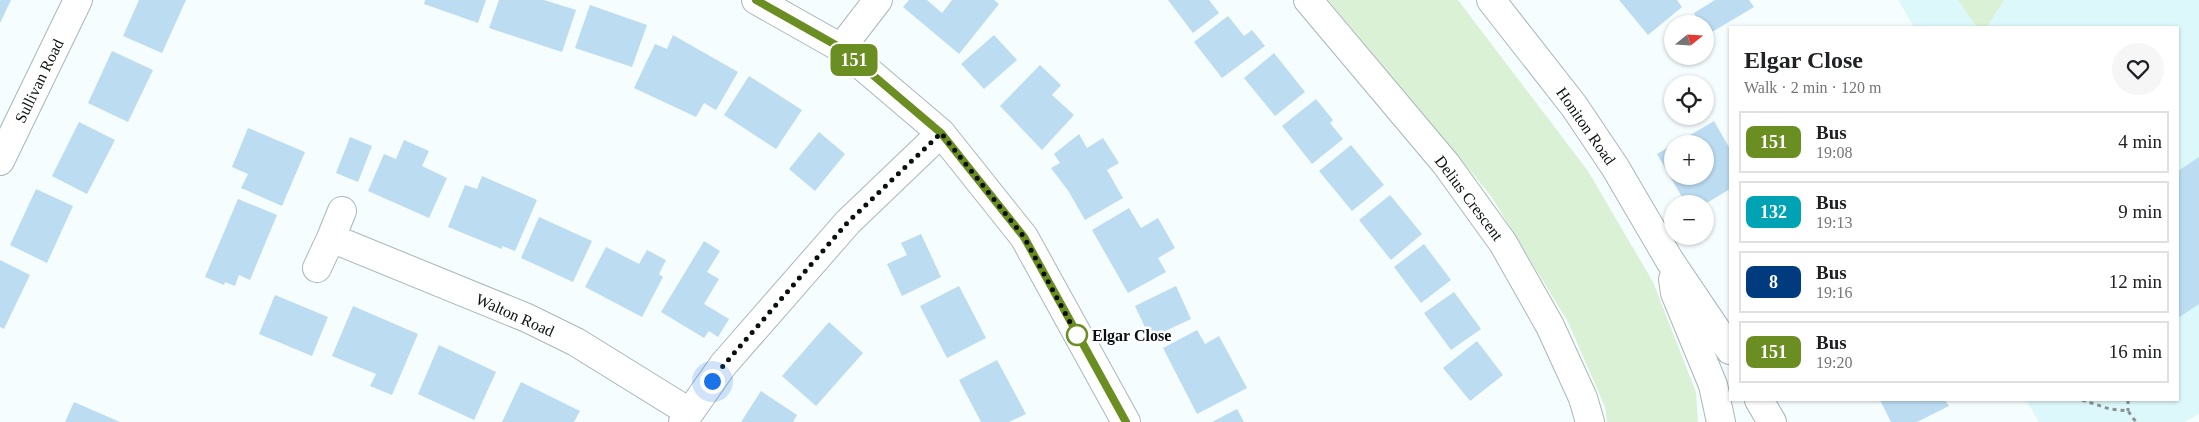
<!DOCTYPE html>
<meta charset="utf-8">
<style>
:root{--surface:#fff;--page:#f6f6f6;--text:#202124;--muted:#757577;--line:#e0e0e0}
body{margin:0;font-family:Georgia,serif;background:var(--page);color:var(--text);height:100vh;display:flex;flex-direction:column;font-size:19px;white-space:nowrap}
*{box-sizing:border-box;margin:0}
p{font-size:16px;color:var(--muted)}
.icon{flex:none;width:28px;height:28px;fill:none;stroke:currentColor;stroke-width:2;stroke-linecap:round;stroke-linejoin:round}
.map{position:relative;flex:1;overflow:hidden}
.sheet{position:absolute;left:1729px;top:26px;width:450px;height:375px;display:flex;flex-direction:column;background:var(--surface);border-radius:0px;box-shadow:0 1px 4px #0004}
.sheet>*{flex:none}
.badge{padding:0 10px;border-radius:8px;font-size:18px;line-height:32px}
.needle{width:32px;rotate:72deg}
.fabs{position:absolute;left:1664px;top:15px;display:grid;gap:10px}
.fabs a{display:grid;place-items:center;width:50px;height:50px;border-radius:50%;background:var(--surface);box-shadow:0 1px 4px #0004;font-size:25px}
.you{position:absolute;width:25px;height:25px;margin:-12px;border:4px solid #fff;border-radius:50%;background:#1a73e8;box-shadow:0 0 0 8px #1a73e833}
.map>.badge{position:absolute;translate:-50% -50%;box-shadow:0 0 0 2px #fff}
.round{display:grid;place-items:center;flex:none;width:52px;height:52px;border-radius:26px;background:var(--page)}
.summary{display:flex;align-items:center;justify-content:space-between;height:85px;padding:0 15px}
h1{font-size:24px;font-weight:700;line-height:38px}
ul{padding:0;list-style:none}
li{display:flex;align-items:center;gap:15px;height:62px;margin:0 10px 8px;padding:0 5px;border:2px solid var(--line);border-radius:0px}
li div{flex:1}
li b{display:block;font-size:19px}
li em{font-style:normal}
li .badge{min-width:55px;font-weight:700;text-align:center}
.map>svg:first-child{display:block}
.built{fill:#ddf8fb}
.green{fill:#dbf1d6}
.building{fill:#bcdcf1}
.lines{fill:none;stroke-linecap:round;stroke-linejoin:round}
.street-casing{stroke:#a7b7b9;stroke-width:30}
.secondary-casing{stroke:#a7b7b9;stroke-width:30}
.path{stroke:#8c9293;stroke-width:3;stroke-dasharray:4 4;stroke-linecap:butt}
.street{stroke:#fff;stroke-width:28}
.secondary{stroke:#fff;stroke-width:28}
.line-casing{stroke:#fff;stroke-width:11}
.line{stroke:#6b8e23;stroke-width:8}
.walk{stroke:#0a1011;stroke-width:5;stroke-dasharray:0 9}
.stop-dot{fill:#fff;stroke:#6b8e23;stroke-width:2.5}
.labels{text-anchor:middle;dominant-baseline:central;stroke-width:5;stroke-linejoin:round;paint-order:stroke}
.street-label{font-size:16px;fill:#0a1011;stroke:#fff}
.stop-label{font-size:16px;font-weight:bold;fill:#0a1011;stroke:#fff;text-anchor:start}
</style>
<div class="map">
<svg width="2199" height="422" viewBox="0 0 2199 422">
<rect width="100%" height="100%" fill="#f6fdfe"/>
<path class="built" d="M1898,0H2199V414L2184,422H2039L2026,400H2178V28L1914,27Z"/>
<path class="green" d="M1328,0H1458L1588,171L1653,282L1696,392L1698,422H1607L1605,407L1568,322L1491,196Z
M1958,0H2004L1986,28L1977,27Z"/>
<path class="building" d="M0,0H11L0,23Z
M139,0H186L162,53L123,36Z
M425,0H486L478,23L424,4Z
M499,0H544L576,10L562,52L489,28Z
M909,0H927L942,13L952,0H994L999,4L959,54L903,7Z
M1168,0H1209L1219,13L1193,33Z
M1619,0H1677L1682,7L1648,35Z
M1715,0H1749L1754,7L1707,35L1705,24H1700L1694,13Z
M590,5L647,25L632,67L575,48Z
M1228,16L1244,36L1252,30L1265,46L1222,78L1194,42Z
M673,35L738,72L716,110L704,103L696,117L634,88L655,44L667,49Z
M994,35L1017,60L984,89L961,64Z
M112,51L153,70L128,122L88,103Z
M1274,53L1305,92L1275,116L1244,78Z
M1040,65L1061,85L1052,95L1074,115L1042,150L1000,106Z
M749,76L802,110L776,149L724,115Z
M1316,99L1333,120L1330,123L1343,139L1312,164L1282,126Z
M1714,121L1730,149V189L1705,204H1686L1657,154L1672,145V176H1705V144H1675Z
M79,122L115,140L87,194L52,176Z
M248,128L305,152L282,206L241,188L248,174L232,167Z
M819,132L845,154L815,191L789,169Z
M1079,134L1087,148L1103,138L1119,163L1107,170L1123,198L1085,220L1069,192L1051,168L1060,163L1054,154Z
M350,137L372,146L358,182L336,173Z
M404,140L429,151L422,166L447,178L429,218L368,191L384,154L396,159Z
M1351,145L1384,185L1352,211L1319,171Z
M2199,157V304L2178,318V171Z
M482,176L537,200L515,251L502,246V249L448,227L465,185L477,189Z
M36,189L73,206L47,263L10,245Z
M1390,195L1422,234L1391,260L1359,220Z
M238,199L277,215L250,280L239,275L235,286L225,282L224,285L205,277Z
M1129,208L1141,228L1158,218L1175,248L1158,258L1166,272L1128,293L1092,230Z
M539,217L592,241L573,282L521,258Z
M921,234L941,277L902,296L887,264L907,255L901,243Z
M704,241L720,251L707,272L719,279L704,304L729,319L718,337L709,331L704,338L661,312Z
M1424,244L1451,280L1421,303L1394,267Z
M606,247L639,264L647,250L666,260L659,274L663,277L642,317L585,287Z
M0,260L30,275L4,329L0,327Z
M959,286L986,338L947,358L920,306Z
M1176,286L1191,319L1150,338L1135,306Z
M1454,292L1481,329L1451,350L1424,313Z
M275,295L328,317L312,356L259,334Z
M353,306L418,334L392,395L370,386L376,374L332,356Z
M829,322L863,353L816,406L782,376Z
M1197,330L1205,344L1219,336L1247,388L1197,414L1163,348Z
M1477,341L1503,375L1470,401L1443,368Z
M439,345L496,372L474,420L418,394Z
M997,360L1026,414L1009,422H981L959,380Z
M521,382L580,411L574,422H502Z
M761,391L797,415L793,422H741Z
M1880,400H1945L1949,406L1917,422H1891Z
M74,402L120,422H65Z
M1237,409L1244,422H1212Z"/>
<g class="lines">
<g class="street-casing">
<path id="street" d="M756,0L841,48L941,133L1024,237L1126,422
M1308,0L1446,164L1503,243L1550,326L1583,398L1590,422
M841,48L878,0
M0,161L78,0
M342,211L331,238L527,318L576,342L689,412
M317,268L331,238
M683,422L723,365L848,222L941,133"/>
</g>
<g class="secondary-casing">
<path id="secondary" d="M1491,0L1574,106L1615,167L1670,261L1730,350
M1673,279L1675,293L1713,385L1721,422
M1759,400L1772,422"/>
</g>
<path class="path" d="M2082,400L2110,409L2128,411L2136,422
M2128,400V411"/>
<use href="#street" class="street"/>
<use href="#secondary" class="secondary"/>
</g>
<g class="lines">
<g class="line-casing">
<path id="line" d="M756,0L841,48L941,133L1024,237L1126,422"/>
</g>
<use href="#line" class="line"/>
<path class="walk" d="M712,381L723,366L848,222L941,133L1024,237L1077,335"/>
</g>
<circle class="stop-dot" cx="1077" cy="335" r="10"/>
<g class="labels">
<g class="street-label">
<text transform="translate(39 81) rotate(-64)">Sullivan Road</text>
<text transform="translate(1586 126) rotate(55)">Honiton Road</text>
<text transform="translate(1469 198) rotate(53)">Delius Crescent</text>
<text transform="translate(515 315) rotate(24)">Walton Road</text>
</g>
<g class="stop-label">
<text x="1092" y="335">Elgar Close</text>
</g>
</g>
</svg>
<div class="fabs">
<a><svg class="needle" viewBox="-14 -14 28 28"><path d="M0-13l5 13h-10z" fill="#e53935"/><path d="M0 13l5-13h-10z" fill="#757577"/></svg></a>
<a><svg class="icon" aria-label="locate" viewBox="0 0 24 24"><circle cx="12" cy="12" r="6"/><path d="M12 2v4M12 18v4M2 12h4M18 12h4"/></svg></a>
<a>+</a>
<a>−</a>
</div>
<div class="you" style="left:712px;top:381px"></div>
<b class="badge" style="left:854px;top:60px;background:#6b8e23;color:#fff">151</b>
<section class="sheet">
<div class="summary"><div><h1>Elgar Close</h1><p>Walk · 2 min · 120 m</p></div><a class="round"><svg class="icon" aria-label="heart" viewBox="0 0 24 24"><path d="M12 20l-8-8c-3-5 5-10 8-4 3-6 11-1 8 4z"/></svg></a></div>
<ul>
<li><span class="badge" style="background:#6b8e23;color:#fff">151</span><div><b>Bus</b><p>19:08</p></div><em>4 min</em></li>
<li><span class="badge" style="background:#00a3b4;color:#fff">132</span><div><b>Bus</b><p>19:13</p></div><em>9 min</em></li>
<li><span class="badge" style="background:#003b80;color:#fff">8</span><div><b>Bus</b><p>19:16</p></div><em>12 min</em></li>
<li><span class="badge" style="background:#6b8e23;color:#fff">151</span><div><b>Bus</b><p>19:20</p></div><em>16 min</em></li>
</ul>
</section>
</div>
